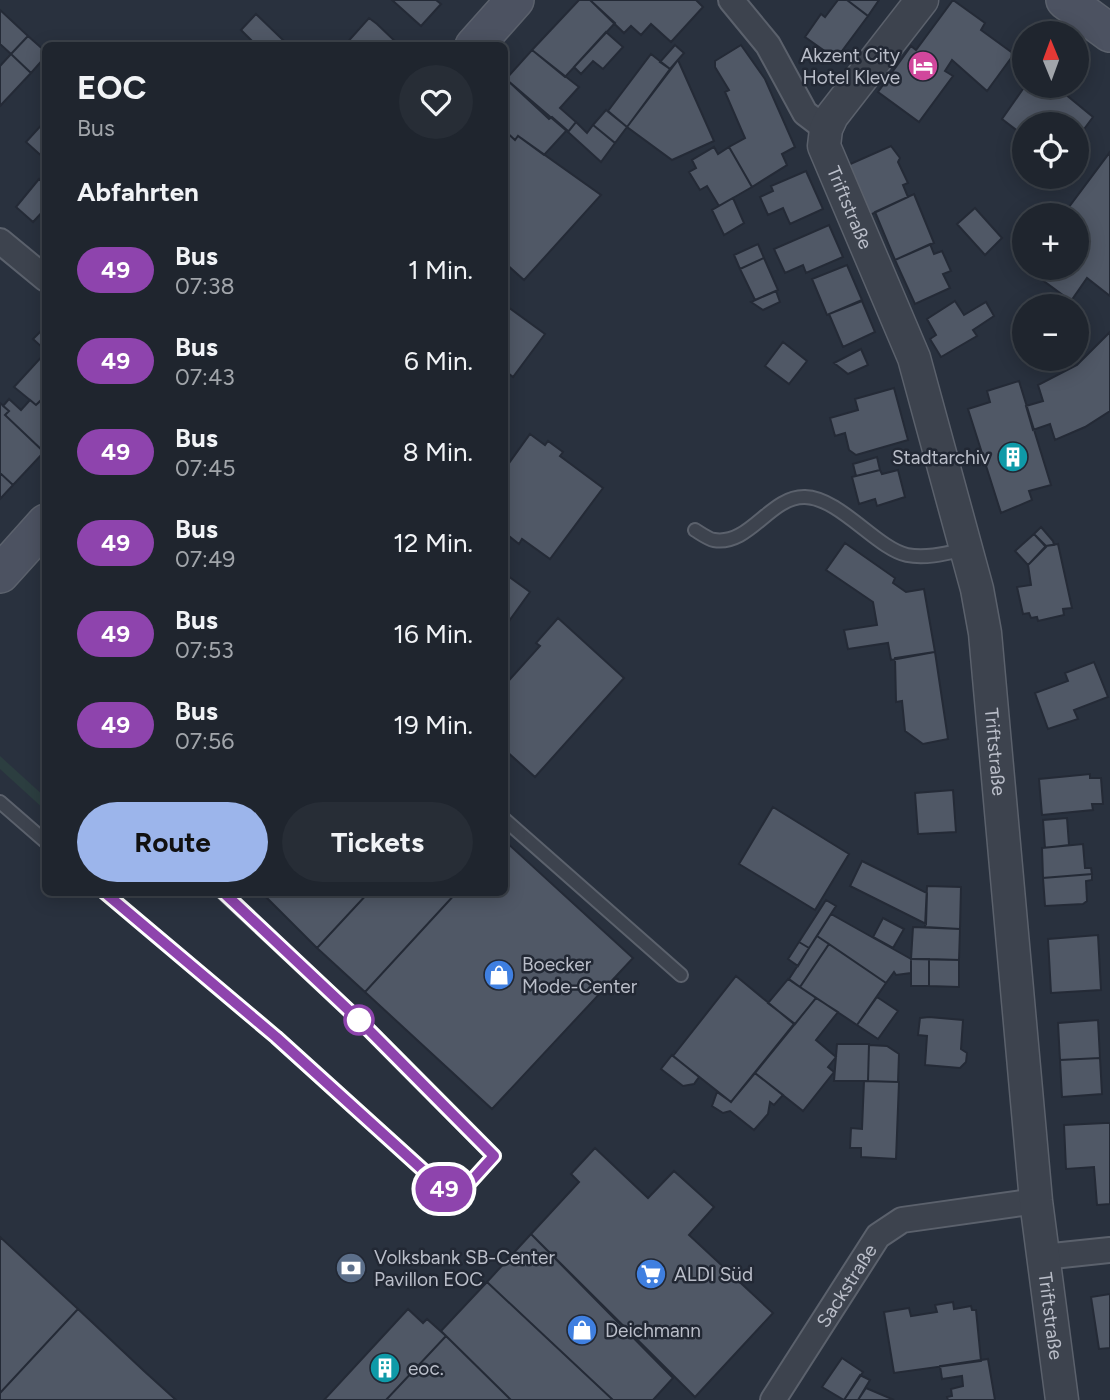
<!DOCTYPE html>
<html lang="de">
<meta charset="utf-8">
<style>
:root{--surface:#1f252e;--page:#272d36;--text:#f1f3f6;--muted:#a1a5aa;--line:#3c424a;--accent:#9cb5eb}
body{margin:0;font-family:Figtree,sans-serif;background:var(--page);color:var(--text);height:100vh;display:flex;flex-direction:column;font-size:26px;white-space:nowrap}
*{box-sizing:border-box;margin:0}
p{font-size:23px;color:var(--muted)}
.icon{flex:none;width:38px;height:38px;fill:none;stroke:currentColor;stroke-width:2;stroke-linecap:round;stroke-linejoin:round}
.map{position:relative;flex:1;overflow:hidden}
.sheet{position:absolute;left:42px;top:42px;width:466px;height:854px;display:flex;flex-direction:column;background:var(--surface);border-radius:10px;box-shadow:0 4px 18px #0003,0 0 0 2px var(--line)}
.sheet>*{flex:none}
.badge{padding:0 14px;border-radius:23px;font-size:24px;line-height:46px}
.needle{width:46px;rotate:359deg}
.tools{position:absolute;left:1012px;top:21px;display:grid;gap:14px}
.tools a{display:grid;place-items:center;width:77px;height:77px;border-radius:50%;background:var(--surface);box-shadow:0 4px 18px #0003,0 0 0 2px var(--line);font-size:35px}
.map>.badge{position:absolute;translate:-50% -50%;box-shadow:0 0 0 4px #fff}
h2{padding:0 35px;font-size:26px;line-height:63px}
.round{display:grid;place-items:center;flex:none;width:74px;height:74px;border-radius:37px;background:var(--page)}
.overview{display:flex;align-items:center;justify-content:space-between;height:119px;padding:0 35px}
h1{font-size:33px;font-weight:700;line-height:52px}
.action{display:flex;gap:14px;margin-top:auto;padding:14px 35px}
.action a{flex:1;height:80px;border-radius:42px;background:var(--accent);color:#111;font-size:28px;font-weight:700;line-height:80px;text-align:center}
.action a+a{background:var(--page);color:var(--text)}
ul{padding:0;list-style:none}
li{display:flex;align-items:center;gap:21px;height:91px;padding:0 35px}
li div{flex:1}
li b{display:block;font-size:26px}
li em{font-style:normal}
li .badge{min-width:77px;font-weight:700;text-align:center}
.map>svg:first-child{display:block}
.green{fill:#2c3e40}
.building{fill:#505866;stroke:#242a36;stroke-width:2}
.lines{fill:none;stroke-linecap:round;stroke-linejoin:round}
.service-casing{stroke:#5b616c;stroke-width:16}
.minor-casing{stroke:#5b616c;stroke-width:28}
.tertiary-casing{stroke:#5b616c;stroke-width:35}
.secondary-casing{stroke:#5b616c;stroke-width:40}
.service{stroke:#3d434e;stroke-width:12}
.minor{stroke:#3d434e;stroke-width:24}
.tertiary{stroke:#3d434e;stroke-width:32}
.secondary{stroke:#4c5261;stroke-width:37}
.line-casing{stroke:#fff;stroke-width:16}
.line{stroke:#8e44ad;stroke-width:10}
.stop-dot{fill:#fff;stroke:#8e44ad;stroke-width:3.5}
.labels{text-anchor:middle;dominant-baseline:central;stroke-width:5;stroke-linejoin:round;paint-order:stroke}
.poi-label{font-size:19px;fill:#babec9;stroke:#222834;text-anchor:start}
.street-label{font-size:19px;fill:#babec9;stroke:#222834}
</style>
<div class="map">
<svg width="1110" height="1400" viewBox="0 0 1110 1400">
<rect width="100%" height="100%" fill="#29313e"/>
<path class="green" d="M0,756L45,797V810L0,769Z"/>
<path class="building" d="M392,0H436L441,4L421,26Z
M579,0H590L615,23L565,77L532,50Z
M590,0H696L703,7L671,42L651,24L641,35L631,26L624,33Z
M838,0H847L868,16L836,59L805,37L821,14L825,17Z
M847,0H879L868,16Z
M953,0L985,23L981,30L1014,54L987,91L952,60L945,71L953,76L919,122L878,92L911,46L916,50Z
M0,10L28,36L11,54L0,44Z
M256,14L284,41L280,46H257L241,30Z
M369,18L377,24L400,46H344Z
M606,32L623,47L603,69L593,61L581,74L574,67Z
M28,36L46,52V56L31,73L11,54Z
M675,45L684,53L670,69L660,62Z
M741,45L765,79L795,147L782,154L787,165L752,187L729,147L745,138L725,92L729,90L715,67V61Z
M532,50L579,87L560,108L576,122L568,132L506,79Z
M11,54L31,73L0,106V66Z
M651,54L670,69L627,127L608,111Z
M678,60L714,141L672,160L627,127Z
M506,79L549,119L552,117L567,130L544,155L518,136L515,140L504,130Z
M1025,86H1049L1058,92L1059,89L1093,117L1076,140V124H1024V136L1002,119Z
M606,110L627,127L615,143L593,125Z
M46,120V160L26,142Z
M576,122L587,133L593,125L615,143L601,162L568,132Z
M504,130L515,140L518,136L601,195L524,280L504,262Z
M891,146L900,158L898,162L908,183L903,185L908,197L870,215L848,165Z
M714,147L718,154L729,147L752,187L719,206L707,186L700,190L689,172L696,168L692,160Z
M1110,152V296L1087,278L1071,301L1026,268H1076V215H1063Z
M806,171L823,209L790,224L783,208L768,215L760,197L773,191L771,186Z
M39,179L46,185V208L33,222L16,207Z
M914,194L934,243L895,260L875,212Z
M733,198L744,223L724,235L712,210Z
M975,208L1002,238L985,255L957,224Z
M829,225L843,257L806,273L803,265L785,273L774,249Z
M758,244L764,258L740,269L734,255Z
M930,244L934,254L942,251L951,271L943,274L950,288L915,304L895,260Z
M764,258L778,290L755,300L740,269Z
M847,265L862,300L827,315L812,279Z
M776,291L780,302L763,310L751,302Z
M862,301L875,332L843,347L829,314Z
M955,301L964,315L986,302L994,316L973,330L977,336L941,357L930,339L936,335L927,319Z
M504,304L545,334L513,377L504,370Z
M46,326V351L33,339Z
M1110,332V411L1085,427L1055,440L1050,424L1033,430L1026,406L1043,401L1038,385L1077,365Z
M783,342L807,361L789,384L765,366Z
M861,349L868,365L848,374L834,363Z
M46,352V396L36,405L14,387Z
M1019,381L1051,485L1029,491L1032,500L1001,513L968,409L990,402L987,391Z
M894,388L908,440L856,455L849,450L845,433L835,436L830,418L858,410L855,399Z
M45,396L46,450L44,452L5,415L9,411L3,406L9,399L21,410L30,400L36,405Z
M0,403L9,411L5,415L44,452L13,485L0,473Z
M530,434L545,445L548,441L563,452L560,456L603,488L550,559L522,539L519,544L504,532V470Z
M877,457L880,470L856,476L853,464Z
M880,470L882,474L898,470L905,497L877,506L875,499L859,504L852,477Z
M0,473L13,485L0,499Z
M1041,527L1053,541L1054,545L1046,546L1034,534Z
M1034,534L1046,547L1028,565L1015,551Z
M845,543L895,578L893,583L906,592L924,589L935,652L891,660L888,643L848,649L844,630L877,625L873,602L826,570Z
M1058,544L1072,608L1063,609L1064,615L1038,621L1037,617L1031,618L1029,613L1023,614L1017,587L1031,585L1028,565L1046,546Z
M504,573L530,592L504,628Z
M558,618L624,678L535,777L504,749V686L540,646L536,643Z
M935,652L948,739L923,744L905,731L902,701L896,702L895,658Z
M1094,662L1108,697L1074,710L1078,719L1048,729L1035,693L1068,681L1065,673Z
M1090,774V778H1101L1103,804H1092L1093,810L1042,815L1039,779Z
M953,790L956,832L918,834L915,793Z
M773,807L849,854L815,910L739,864Z
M1067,818L1069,845L1045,848L1043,820Z
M505,841L633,958L492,1109L365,992L457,892H504Z
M1083,844L1085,868H1091L1092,874L1043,878L1042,848Z
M862,861L927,893L926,924L850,886Z
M1092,874V880L1086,881L1087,901L1083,904L1045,906L1043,878Z
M927,886L961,887L960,929L925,927Z
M261,892H369L317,948Z
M369,892H457L365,992L317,948Z
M826,900L836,906L809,948L799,942Z
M831,914L911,959V973L896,975L894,972L886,983L817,936Z
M883,918L904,929L893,948L873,937Z
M913,927L960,929L959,960L911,959Z
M1098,935L1101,990L1051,993L1048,939Z
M817,936L829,944L800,987L789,979Z
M799,942L809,948L798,966L788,959Z
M829,944L886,983L857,1025L800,987Z
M911,959H929V986H911Z
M929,959L959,960V987L929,986Z
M736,976L794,1024L731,1102L673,1056Z
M788,979L816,998L795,1024L768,1003Z
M877,997L898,1011L878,1039L857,1025Z
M816,998L838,1012L816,1040L836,1057L828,1067L834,1072L803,1111L755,1073Z
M929,1017L963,1020L961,1049L967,1053L966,1062L960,1068L925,1065L927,1036L918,1035L920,1018Z
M1098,1020L1100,1058L1060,1060L1058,1023Z
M837,1044H869L868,1081H834Z
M869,1045L887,1046L899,1054L898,1082L868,1081Z
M672,1055L699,1077L694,1084L683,1086L661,1069Z
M1100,1058L1102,1094L1062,1097L1060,1060Z
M755,1073L783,1095L774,1105L770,1102L768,1114L754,1130L730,1111L723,1113L712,1106L717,1092L731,1102Z
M864,1081L899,1082L896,1159L861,1157V1148H850L851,1128L862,1129Z
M1105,1123H1110V1204L1097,1205L1094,1167L1066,1169L1064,1125Z
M595,1148L648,1198L674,1171L714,1207L689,1235L773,1313L695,1397L531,1234L579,1182L571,1174Z
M531,1234L673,1378L653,1400H613L487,1282Z
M0,1237L78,1309L0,1393Z
M358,1257L362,1258L366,1272L353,1278L339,1275L337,1270L341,1263Z
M487,1282L613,1400H511L441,1331Z
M1110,1294V1348L1099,1349L1091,1297Z
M953,1302L954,1309L971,1306L972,1310H976L981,1361L894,1373L884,1312L909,1308L911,1316L937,1312L935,1305Z
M78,1309L144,1371L176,1400H0V1393Z
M408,1309L423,1323L427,1319L446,1336L386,1400H324Z
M446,1336L511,1400H386Z
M842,1358L863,1372L844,1400L822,1387Z
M988,1359L995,1400H948L947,1397L952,1396L951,1389L963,1386L962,1376L942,1379L940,1366Z
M860,1375L870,1380L858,1400H844Z
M866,1388L894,1400H858Z"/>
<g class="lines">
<g class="service-casing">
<path id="service" d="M695,530C700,533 708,539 714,540C750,546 770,496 805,497C840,498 876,548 907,555C926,559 948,553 966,549
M0,802L46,842
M504,819L681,975
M104,892L276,1037L455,1199L494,1156L358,1019L222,892"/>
</g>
<g class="minor-casing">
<g id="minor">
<path d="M731,0L768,45L805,113L826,129"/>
<path d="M0,241L46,279"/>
<path d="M1043,1257L1110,1250"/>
<path id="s1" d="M773,1400L878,1236L902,1220L1036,1201"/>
</g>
</g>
<g class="tertiary-casing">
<g id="tertiary">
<path id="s2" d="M922,0L832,116L826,129L824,146L914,358L977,589L985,633L1036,1201L1062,1400"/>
</g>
</g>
<g class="secondary-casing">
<path id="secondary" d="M1065,0L1110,33
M474,46L515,0
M0,574L46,523"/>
</g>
<use href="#service" class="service"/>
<use href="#minor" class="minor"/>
<use href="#tertiary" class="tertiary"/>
<use href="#secondary" class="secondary"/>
</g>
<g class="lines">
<g class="line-casing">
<path id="line" d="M104,892L276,1037L455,1199L494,1156L358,1019L223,892"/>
</g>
<use href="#line" class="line"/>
</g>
<defs>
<g id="hotel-disc" transform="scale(1.575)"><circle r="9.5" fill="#d1479c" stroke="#222834"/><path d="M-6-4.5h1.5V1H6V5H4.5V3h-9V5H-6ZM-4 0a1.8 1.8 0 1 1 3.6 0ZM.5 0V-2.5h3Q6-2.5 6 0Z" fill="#fff"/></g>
<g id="building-disc" transform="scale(1.575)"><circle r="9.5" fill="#0f9aa8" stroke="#222834"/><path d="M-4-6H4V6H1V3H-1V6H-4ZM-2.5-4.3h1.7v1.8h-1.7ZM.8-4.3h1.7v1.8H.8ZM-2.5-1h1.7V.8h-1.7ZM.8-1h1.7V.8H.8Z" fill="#fff"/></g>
<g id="shop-disc" transform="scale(1.575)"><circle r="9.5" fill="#3f7fe0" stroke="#222834"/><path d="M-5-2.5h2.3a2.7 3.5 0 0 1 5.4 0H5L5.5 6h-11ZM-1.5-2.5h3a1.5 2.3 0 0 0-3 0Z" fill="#fff"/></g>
<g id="bank-disc" transform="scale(1.575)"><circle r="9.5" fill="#5c6f8a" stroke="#222834"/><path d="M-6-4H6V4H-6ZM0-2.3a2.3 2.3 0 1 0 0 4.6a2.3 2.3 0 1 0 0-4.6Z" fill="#fff"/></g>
<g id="supermarket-disc" transform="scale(1.575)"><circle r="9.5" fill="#3f7fe0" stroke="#222834"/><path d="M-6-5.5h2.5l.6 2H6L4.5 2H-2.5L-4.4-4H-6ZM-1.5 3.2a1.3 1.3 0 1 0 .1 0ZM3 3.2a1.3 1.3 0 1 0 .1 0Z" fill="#fff"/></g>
</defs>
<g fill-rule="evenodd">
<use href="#hotel-disc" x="923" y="66"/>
<use href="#building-disc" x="1013" y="457"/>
<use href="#shop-disc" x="499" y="975"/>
<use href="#bank-disc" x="351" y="1268"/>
<use href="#supermarket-disc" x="651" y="1274"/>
<use href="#shop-disc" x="582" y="1330"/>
<use href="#building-disc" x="385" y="1368"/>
</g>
<circle class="stop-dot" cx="359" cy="1020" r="14"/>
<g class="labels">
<g class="poi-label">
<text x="900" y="55" text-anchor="end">Akzent City<tspan x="900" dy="22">Hotel Kleve</tspan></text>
<text x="990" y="457" text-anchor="end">Stadtarchiv</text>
<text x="522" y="964">Boecker<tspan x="522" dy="22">Mode-Center</tspan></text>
<text x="374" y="1257">Volksbank SB-Center<tspan x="374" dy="22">Pavillon EOC</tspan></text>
<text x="674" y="1274">ALDI Süd</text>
<text x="605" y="1330">Deichmann</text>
<text x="408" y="1368">eoc.</text>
</g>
<g class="street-label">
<text stroke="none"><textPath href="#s2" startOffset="245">Triftstraße</textPath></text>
<text stroke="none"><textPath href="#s2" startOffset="812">Triftstraße</textPath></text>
<text stroke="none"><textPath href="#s1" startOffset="136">Sackstraße</textPath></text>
<text stroke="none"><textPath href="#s2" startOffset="1379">Triftstraße</textPath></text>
</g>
</g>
</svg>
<div class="tools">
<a><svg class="needle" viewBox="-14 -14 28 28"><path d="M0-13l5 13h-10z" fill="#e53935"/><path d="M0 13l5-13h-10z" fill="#a1a5aa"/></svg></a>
<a><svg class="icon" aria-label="locate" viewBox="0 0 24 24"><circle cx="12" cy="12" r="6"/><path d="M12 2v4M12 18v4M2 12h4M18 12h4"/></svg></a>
<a>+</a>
<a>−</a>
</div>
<b class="badge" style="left:444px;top:1189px;background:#8e44ad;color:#fff">49</b>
<section class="sheet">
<div class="overview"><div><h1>EOC</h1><p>Bus</p></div><a class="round"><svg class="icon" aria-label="heart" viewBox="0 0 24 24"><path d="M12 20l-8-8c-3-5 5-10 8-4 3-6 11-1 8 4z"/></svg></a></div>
<h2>Abfahrten</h2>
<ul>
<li><span class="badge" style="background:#8e44ad;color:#fff">49</span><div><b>Bus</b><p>07:38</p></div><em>1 Min.</em></li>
<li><span class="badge" style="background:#8e44ad;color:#fff">49</span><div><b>Bus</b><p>07:43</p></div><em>6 Min.</em></li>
<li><span class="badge" style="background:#8e44ad;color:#fff">49</span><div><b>Bus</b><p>07:45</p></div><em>8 Min.</em></li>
<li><span class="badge" style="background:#8e44ad;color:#fff">49</span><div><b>Bus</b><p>07:49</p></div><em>12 Min.</em></li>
<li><span class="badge" style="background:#8e44ad;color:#fff">49</span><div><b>Bus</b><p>07:53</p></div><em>16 Min.</em></li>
<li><span class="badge" style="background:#8e44ad;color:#fff">49</span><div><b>Bus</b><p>07:56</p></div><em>19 Min.</em></li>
</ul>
<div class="action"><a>Route</a><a>Tickets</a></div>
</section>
</div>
